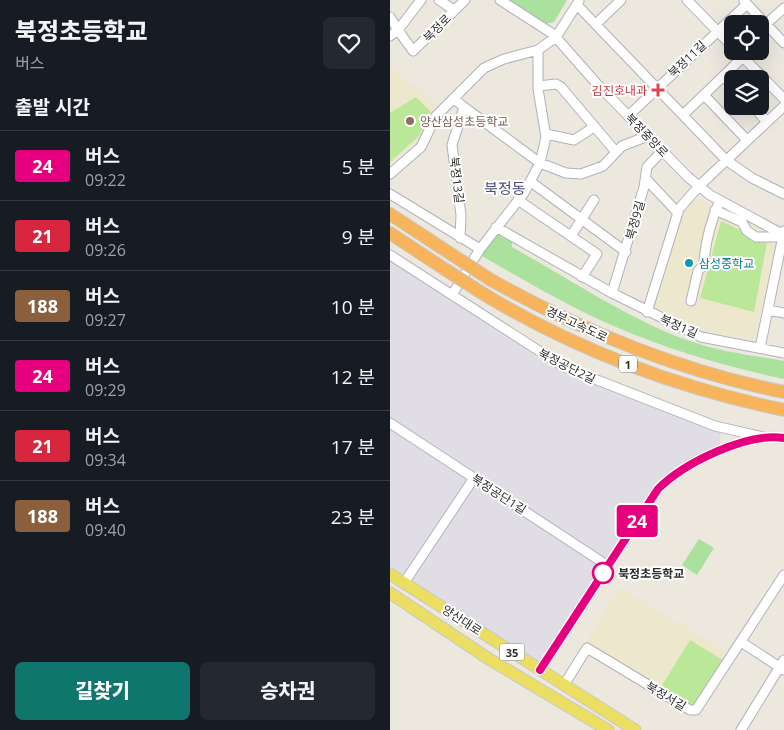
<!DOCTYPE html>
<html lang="ko">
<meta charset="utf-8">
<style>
:root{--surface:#171b24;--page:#242831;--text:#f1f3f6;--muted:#9ea1a6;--line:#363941;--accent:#0f766e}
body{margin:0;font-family:"Open Sans","Noto Sans KR",sans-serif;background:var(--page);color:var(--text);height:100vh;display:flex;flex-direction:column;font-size:19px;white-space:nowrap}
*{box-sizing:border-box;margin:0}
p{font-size:16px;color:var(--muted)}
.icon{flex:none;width:28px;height:28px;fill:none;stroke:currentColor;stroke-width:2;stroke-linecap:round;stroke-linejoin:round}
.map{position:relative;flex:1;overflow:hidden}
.side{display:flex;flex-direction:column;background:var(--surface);width:390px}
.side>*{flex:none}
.badge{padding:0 10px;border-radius:4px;font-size:18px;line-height:32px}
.fabs{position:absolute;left:334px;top:15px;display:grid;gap:10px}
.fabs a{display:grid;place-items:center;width:45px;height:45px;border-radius:8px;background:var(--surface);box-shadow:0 5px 20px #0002;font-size:25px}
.map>.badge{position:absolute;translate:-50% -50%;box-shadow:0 0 0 2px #fff}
h2{padding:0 15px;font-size:19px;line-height:45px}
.round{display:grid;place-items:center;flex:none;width:52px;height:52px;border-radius:8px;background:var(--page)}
.summary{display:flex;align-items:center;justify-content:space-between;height:85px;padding:0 15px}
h1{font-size:24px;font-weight:800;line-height:38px}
.primary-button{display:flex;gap:10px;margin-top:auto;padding:10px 15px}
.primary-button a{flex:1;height:58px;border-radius:8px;background:var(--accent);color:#fff;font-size:20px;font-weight:800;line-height:58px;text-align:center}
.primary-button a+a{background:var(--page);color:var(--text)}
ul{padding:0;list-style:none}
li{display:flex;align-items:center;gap:15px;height:70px;padding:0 15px;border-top:1px solid var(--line)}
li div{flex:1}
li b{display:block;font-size:19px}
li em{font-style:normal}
li .badge{min-width:55px;font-weight:700;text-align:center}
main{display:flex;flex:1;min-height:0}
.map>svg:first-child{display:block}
.industrial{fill:#e1dde5}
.education{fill:#ede7cd}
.green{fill:#aae19c}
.pitch{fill:#bbe898}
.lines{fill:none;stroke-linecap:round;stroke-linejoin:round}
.minor-casing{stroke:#b1b1be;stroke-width:11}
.major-casing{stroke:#c8c8c8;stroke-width:13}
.highway-casing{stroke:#c8c8c8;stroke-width:14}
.minor{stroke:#fff;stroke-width:9}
.major{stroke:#ecde63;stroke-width:11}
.highway{stroke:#f8b45c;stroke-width:12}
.highway-bridge-casing{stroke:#c8c8c8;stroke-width:14;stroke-linecap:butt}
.highway-bridge{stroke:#f8b45c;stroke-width:12}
.line-casing{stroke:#fff;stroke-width:11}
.line{stroke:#e6007e;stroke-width:8}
.health-dot{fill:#e0444e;stroke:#fff;stroke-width:2}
.education-dot{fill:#8d6e63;stroke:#fff;stroke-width:2}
.culture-dot{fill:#0f9aa8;stroke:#fff;stroke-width:2}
.stop-dot{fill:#fff;stroke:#e6007e;stroke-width:2.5}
.labels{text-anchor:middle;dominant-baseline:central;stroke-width:4;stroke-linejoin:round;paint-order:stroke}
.shield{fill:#fff;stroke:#6b6b6b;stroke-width:1}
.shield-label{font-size:11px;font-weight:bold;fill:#2b2b2b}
.street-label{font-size:12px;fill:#2b2b2b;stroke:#fff}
.health-label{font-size:12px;fill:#be3a42;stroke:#fff;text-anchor:end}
.education-label{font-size:12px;fill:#785e54;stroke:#fff;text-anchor:start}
.culture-label{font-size:12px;fill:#0d838f;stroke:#fff;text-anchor:start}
.stop-label{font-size:12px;font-weight:bold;fill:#2b2b2b;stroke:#fff;text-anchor:start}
.quarter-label{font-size:15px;fill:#4c4e7a;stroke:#fff}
</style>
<main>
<section class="side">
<div class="summary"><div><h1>북정초등학교</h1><p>버스</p></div><a class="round"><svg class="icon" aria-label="heart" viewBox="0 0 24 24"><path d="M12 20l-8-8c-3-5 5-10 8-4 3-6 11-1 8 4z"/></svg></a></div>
<h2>출발 시간</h2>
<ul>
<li><span class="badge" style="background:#e6007e;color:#fff">24</span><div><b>버스</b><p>09:22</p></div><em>5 분</em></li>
<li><span class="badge" style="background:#d7263d;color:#fff">21</span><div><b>버스</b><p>09:26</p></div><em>9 분</em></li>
<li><span class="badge" style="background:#8b5e3c;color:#fff">188</span><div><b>버스</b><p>09:27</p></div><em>10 분</em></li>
<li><span class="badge" style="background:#e6007e;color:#fff">24</span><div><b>버스</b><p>09:29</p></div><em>12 분</em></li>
<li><span class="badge" style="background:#d7263d;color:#fff">21</span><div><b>버스</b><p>09:34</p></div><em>17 분</em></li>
<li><span class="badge" style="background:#8b5e3c;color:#fff">188</span><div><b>버스</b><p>09:40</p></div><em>23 분</em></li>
</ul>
<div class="primary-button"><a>길찾기</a><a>승차권</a></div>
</section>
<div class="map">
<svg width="394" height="730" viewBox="0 0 394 730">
<rect width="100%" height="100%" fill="#ece8dd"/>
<path class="industrial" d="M0,261L162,367L184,377L330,433L331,446L280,473L261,493L149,663L0,569Z"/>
<path class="education" d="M0,67L49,105L30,137L0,165Z
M311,200L383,234L386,242L368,336L363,340L322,332L263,308L291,216L303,202Z
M230,587L337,653L303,708L196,642Z"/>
<path class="green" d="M115,0H177L164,22L155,24Z
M103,235H111L122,240V247C176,277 237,318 294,339C325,351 361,355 394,361V379C337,367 279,350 226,327C179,307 134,280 90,255Z
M309,539L324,548L307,575L292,565Z"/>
<path class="pitch" d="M26,97L41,112L29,136L0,162V113Z
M331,221L377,243L364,312L310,298Z
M300,640L333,660L304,707L271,687Z"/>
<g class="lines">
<g class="minor-casing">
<path id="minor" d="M49,0L64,10
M110,0L163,34L207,84L298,177L320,195L394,235
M297,0L342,46
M354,1L394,43
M187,5L336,160L362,178L394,194
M0,17L8,30L31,0
M206,24L231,0
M376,24L394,8
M0,36L8,30L23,51L75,0
M347,51L394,99
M334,76L342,85
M148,86L166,84L171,87L226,152
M314,95L357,140
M64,99L74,107L62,145L71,215L70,238
M363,106L377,122
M74,107L150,163L176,173L191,174L213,166L232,146L258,136
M293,115L353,57
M238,116L357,4
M156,134L184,140L204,127
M0,174L31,147L46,116L94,68L114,59L148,50L166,37L189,1
M256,179L288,213
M141,182L236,252
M0,194L90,249
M128,200L207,254L192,277
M325,210L352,222L357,231L366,237H386L393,234
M106,227L222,293L311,337L394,353
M181,236L204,200
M0,255L174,367L325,426L373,437
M222,293L254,187L257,167L272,151
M62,295L90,249L134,193L150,163L156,137L148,89V50
M301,301L308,271L314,264C315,242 321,221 330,200
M378,310L394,313
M257,312L289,209L309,186L394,106
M370,348L394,231
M0,423L218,566
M14,583L84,478
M351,642L394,670
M150,670L268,489C294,463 357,432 394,438
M174,685L197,648L300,710H306L394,575
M351,730L394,660"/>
</g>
<g class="major-casing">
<path id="major" d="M0,574L245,730
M0,593L99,659L218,730"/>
</g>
<g class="highway-casing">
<path id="highway" d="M0,214L61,254
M0,233L53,268
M101,280C194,332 289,371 394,392
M92,293C184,349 288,388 394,410"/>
</g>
<use href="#minor" class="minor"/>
<use href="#major" class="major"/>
<use href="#highway" class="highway"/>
<g class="highway-bridge-casing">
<path id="highway-bridge" d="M61,254L101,280
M53,268L92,293"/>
</g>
<use href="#highway-bridge" class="highway-bridge"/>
</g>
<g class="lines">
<g class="line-casing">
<path id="line" d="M150,670L268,489C294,463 357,432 394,438"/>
</g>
<use href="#line" class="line"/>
</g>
<path class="health-dot" d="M265.5 82.5h5v5h5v5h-5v5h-5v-5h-5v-5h5z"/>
<circle class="education-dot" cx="20" cy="121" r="5"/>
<circle class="culture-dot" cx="299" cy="263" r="5"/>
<circle class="stop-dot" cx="213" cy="573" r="10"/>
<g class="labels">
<g class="shield">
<rect x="229" y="355.5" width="18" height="17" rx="4"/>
<rect x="109.5" y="643.5" width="25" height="17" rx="4"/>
</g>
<g class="shield-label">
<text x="238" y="364">1</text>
<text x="122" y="652">35</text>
</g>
<g class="street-label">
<text transform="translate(47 28) rotate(-45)">북정로</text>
<text transform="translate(297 59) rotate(-43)">북정11길</text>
<text transform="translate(257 135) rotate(46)">북정중앙로</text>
<text transform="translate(67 180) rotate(83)">북정13길</text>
<text transform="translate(245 220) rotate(-74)">북정9길</text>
<text transform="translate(187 324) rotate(25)">경부고속도로</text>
<text transform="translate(289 326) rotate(24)">북정1길</text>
<text transform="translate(177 366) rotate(27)">북정공단2길</text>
<text transform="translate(109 494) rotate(33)">북정공단1길</text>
<text transform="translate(72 620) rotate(33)">양산대로</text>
<text transform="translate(276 696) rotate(31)">북정서길</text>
</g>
<g class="health-label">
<text x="257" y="90">김진호내과</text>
</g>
<g class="education-label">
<text x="30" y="121">양산삼성초등학교</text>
</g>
<g class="culture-label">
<text x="309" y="263">삼성중학교</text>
</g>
<g class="stop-label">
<text x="228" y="573">북정초등학교</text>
</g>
<g class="quarter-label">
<text x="115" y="188">북정동</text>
</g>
</g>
</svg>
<div class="fabs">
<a><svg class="icon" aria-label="locate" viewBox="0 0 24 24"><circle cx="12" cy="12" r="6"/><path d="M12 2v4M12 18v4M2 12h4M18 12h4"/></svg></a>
<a><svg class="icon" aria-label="layers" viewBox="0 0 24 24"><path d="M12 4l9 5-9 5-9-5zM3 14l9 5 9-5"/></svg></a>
</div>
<b class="badge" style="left:247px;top:521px;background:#e6007e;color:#fff">24</b>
</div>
</main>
